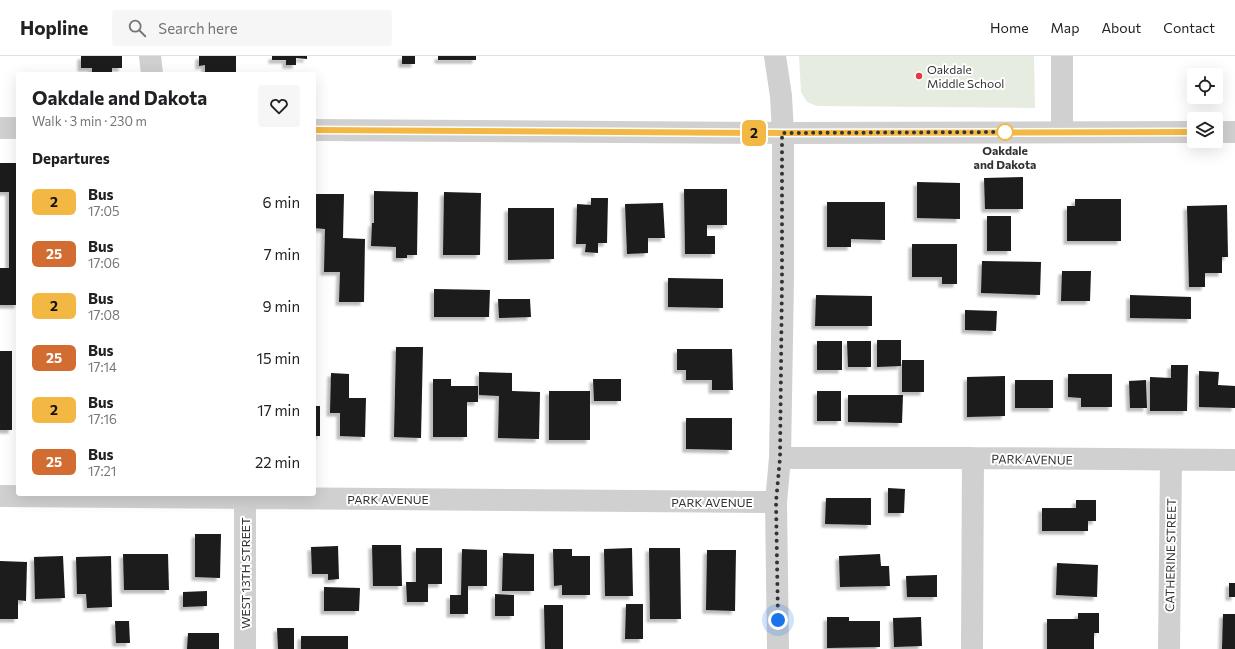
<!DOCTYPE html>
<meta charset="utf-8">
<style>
:root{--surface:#fff;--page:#f6f6f6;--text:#202124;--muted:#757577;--line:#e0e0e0}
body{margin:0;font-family:Commissioner,sans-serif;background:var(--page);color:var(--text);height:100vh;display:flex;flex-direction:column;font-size:15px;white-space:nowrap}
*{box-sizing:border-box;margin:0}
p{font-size:13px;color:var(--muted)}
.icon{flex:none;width:22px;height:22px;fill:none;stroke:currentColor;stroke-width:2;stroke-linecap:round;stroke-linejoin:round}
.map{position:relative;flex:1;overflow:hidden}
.panel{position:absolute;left:16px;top:16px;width:300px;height:424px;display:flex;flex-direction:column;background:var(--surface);border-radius:4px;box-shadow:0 4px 16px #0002}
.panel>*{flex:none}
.badge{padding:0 8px;border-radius:6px;font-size:14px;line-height:26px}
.tools{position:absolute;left:1187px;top:12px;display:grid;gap:8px}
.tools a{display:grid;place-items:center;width:36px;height:36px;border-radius:4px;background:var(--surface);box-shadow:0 4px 16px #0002;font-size:20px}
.you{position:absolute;width:20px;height:20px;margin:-10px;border:3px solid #fff;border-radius:50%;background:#1a73e8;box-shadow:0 0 0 6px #1a73e833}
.map>.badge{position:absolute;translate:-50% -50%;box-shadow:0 0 0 2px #fff}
h2{padding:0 16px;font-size:15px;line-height:36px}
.round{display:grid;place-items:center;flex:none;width:42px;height:42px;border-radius:4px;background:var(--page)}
.summary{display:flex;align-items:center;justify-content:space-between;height:68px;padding:0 16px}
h1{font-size:19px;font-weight:700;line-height:30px}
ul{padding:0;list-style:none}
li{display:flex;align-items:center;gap:12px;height:52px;padding:0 16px}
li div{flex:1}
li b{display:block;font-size:15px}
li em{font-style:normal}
li .badge{min-width:44px;font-weight:700;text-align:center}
header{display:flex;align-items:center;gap:24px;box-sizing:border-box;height:56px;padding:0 20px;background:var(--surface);border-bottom:1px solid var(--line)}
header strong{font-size:19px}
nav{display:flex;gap:22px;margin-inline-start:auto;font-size:14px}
.search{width:280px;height:36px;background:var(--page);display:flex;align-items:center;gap:10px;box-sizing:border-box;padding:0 14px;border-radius:4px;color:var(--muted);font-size:15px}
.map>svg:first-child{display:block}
.green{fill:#e6ecdf}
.building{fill:#1a1a1a;filter:url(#shadow)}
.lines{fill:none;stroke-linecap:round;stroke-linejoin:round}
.minor{stroke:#d0d0d0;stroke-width:22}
.line-casing{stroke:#fff;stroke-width:9}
.line{stroke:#f2b843;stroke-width:6}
.walk{stroke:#333;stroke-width:4;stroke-dasharray:0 7.2}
.poi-dot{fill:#e63946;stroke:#fff;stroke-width:1.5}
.stop-dot{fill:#fff;stroke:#f2b843;stroke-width:2}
.labels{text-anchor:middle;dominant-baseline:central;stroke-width:4;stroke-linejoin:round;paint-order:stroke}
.poi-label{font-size:12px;fill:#333;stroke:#fff;text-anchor:start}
.stop-label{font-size:12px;font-weight:bold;fill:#333;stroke:#fff}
.street-label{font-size:12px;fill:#333;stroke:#fff}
</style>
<header>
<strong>Hopline</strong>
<div class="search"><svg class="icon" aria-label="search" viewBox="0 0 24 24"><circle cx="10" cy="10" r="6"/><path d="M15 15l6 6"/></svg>Search here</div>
<nav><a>Home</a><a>Map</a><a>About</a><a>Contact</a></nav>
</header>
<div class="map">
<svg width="1235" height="593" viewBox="0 0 1235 593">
<defs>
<filter id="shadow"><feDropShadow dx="-3.5" dy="3.5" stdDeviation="1" flood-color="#0004"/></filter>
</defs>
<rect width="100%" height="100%" fill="#fff"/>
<path class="green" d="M799,0H1034L1035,52L817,50L807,46L801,36Z"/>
<path class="building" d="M81,0H122V12H112V18H92V12H81Z
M199,0H236V18H205V9L199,10Z
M272,0H307V3L296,2V9H286V4H272Z
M402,0H415V8H402Z
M438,0H476V4H438Z
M0,107H18V249H0V212H9V136H0Z
M1023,121V153H985L984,122Z
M917,126L960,127V163L917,162Z
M684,133H727V169H707V180H715V198H685Z
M374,135L418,136L417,199H407V202H396V191L371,190L372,167H374Z
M444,136L481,137L480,199H443Z
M314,138H344L343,182L365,183L364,246H339L340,216H324L325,173L314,172Z
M591,142H608L607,187H598V197L585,196L586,188H576L577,148L591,149Z
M1075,143H1121V185H1067V150H1075Z
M827,146H885V184L851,183V191H827Z
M663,147L665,182H648V197L627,198L625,148Z
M1227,149L1228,201H1222V217H1205V231H1189L1187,150Z
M508,152H554V203L508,204Z
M987,160H1011V195H987Z
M912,188H957V228H942V221H912Z
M982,205L1041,206L1040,239L981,237Z
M1062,215H1091L1090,245H1061Z
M668,222L723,223V252L668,251Z
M434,233L490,234L489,261H434Z
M816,239L872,240V270H815Z
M1130,239L1191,241V263L1130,262Z
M498,243H530L531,261L499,262Z
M965,254L997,255L996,275L965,274Z
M877,284H901V310L877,311Z
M817,285H842V314H817Z
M847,285H871V311H848Z
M396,291H423L421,382L394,381Z
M677,293H732L733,334H712V324H686V314H677Z
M0,295H12V374H0Z
M902,304H924V336H902Z
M1171,309H1188L1187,355H1150V321L1171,322Z
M1199,315L1219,316L1218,329L1235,330V352L1199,351Z
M479,316L512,317V335L540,336L539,383L498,382L499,340L479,339Z
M331,317L349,318V342H366L365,381L340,380V357H330Z
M1068,318H1112V351H1081V342L1068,341Z
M1005,320V360L967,361V321Z
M433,323H451V330H478V346H467V381H433Z
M593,323H621V345H594Z
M1015,324H1053V352H1015Z
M1146,324L1147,352H1130L1129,325Z
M549,335H590V384H549Z
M817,335H841V365H817Z
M848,339H903L902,367L848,366Z
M314,350H320V380H314Z
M686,362H732V394L686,393Z
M888,432L905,433L904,457H888Z
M826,442H871V469L825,468Z
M1076,444H1096V465H1088V475H1042V452H1076Z
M195,478H221L220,522L195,521Z
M372,489H401L402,530H373Z
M338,490L339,523L328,524V518H312L311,491Z
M416,492H442V528H428V546H407L406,526H416Z
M632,492L633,540H605L604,493Z
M649,492H680L681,563H650Z
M462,493L487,494V530H468V558H450V539H461Z
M553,493H572V500H590V539H562V529L554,530Z
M707,494H736L735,555L706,554Z
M503,497L534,498V535H502Z
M123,498H168L169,534H124Z
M880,498L881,510H889L890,530L840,531L839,500Z
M63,500L65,542L35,543L34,501Z
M111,500L112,551L87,552L86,538H77L76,501Z
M0,505L27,506L26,545L18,544V563H0Z
M1057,507L1098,509L1097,541L1056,539Z
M937,519V541H907L906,520Z
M1229,527H1235V541H1229Z
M324,531L360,532L359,555H324Z
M207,535V550L183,551V536Z
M495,538L514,539V560H495Z
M626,548H643V583H625Z
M544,549H563V593H545Z
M1078,557H1099V577H1094V593H1047V563H1078Z
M1223,558H1235V593H1222Z
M827,561H849V565H880V591L827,592Z
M921,561L922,590L894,591L893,562Z
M115,565H129L130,587H116Z
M277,572H294V593H278Z
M188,577H219V593H187Z
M301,580H348V593H301Z"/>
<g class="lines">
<path class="minor" d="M150,0L152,18
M775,0L781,40L783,77V222L780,402L776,446L778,593
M0,72H18
M314,74L783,77L1194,76
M1062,76V0
M1216,76H1235
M780,402H973L1235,404
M0,440L776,446
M245,593V442
M972,593L973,402
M1169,593L1171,405"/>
</g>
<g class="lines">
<g class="line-casing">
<path id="line" d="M314,74L782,77L1194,76"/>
</g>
<use href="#line" class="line"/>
<path class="walk" d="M778,564L776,446L780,402L782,222V77L1012,76H1005"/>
</g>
<circle class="poi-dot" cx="919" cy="20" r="4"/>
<circle class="stop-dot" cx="1005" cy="76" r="8"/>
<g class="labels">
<g class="poi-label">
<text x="927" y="13">Oakdale<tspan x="927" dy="14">Middle School</tspan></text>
</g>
<g class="stop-label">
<text x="1005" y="94">Oakdale<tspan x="1005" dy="14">and Dakota</tspan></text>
</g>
<g class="street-label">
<text transform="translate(1032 403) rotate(1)">PARK AVENUE</text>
<text x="388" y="443">PARK AVENUE</text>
<text x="712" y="446">PARK AVENUE</text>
<text transform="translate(1170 499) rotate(-89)">CATHERINE STREET</text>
<text transform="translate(245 517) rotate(-90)">WEST 13TH STREET</text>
</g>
</g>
</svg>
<div class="tools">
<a><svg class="icon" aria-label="locate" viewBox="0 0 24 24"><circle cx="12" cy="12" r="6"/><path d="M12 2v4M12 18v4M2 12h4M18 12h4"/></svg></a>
<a><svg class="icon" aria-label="layers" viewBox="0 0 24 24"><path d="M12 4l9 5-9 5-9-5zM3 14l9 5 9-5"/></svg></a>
</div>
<div class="you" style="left:778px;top:564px"></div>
<b class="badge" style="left:754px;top:77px;background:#f2b843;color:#111">2</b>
<section class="panel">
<div class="summary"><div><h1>Oakdale and Dakota</h1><p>Walk · 3 min · 230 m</p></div><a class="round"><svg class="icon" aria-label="heart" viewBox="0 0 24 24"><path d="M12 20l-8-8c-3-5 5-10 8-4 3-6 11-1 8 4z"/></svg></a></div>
<h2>Departures</h2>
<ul>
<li><span class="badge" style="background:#f2b843;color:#111">2</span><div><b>Bus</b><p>17:05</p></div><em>6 min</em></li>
<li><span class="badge" style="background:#d36c31;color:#fff">25</span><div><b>Bus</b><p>17:06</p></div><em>7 min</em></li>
<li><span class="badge" style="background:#f2b843;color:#111">2</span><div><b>Bus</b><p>17:08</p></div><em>9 min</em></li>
<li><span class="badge" style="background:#d36c31;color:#fff">25</span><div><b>Bus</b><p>17:14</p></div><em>15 min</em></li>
<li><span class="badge" style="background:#f2b843;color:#111">2</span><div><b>Bus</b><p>17:16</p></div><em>17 min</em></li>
<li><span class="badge" style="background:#d36c31;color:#fff">25</span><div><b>Bus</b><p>17:21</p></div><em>22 min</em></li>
</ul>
</section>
</div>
